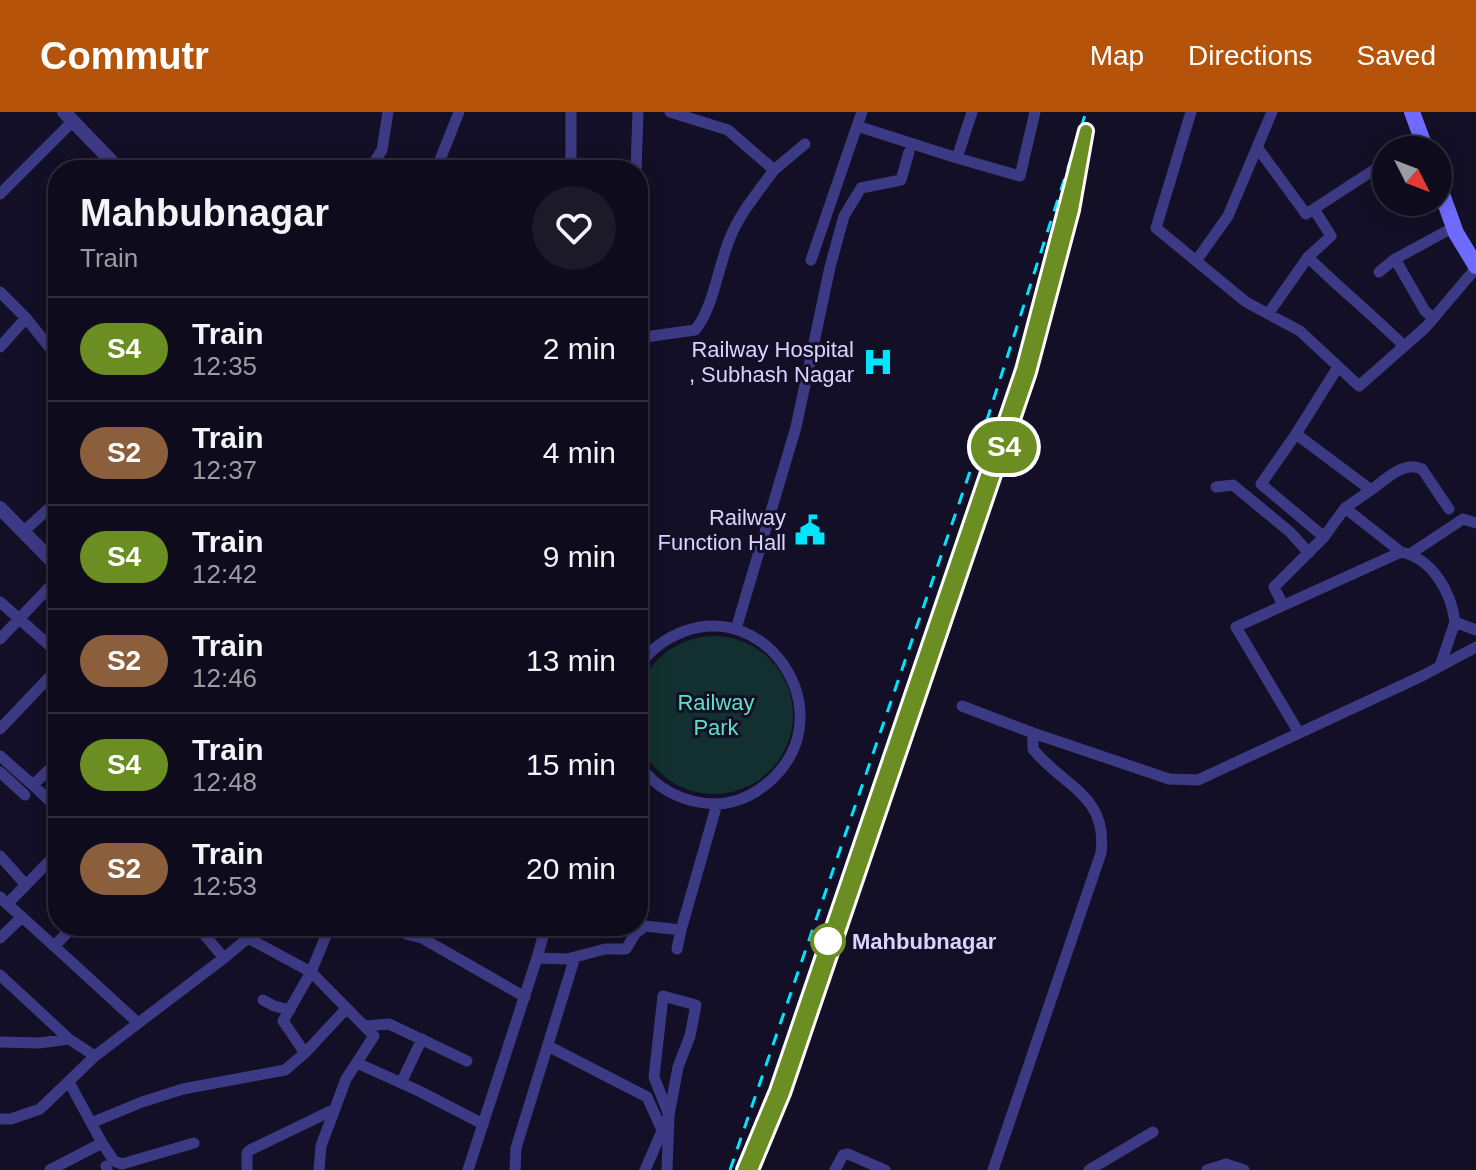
<!DOCTYPE html>
<style>
:root{--surface:#0e0b1c;--page:#1c1929;--text:#f1f3f6;--muted:#9b9ba3;--line:#2e2b3b;--accent:#b45309}
body{margin:0;font-family:Helvetica,sans-serif;background:var(--page);color:var(--text);height:100vh;display:flex;flex-direction:column;font-size:30px;white-space:nowrap}
*{box-sizing:border-box;margin:0}
p{font-size:26px;color:var(--muted)}
.icon{flex:none;width:44px;height:44px;fill:none;stroke:currentColor;stroke-width:2;stroke-linecap:round;stroke-linejoin:round}
.map{position:relative;flex:1;overflow:hidden}
.details{position:absolute;left:48px;top:48px;width:600px;height:776px;display:flex;flex-direction:column;background:var(--surface);border-radius:32px;box-shadow:0 4px 20px #0003,0 0 0 2px var(--line)}
.details>*{flex:none}
.badge{padding:0 16px;border-radius:26px;font-size:28px;line-height:52px}
.needle{width:52px;rotate:132deg}
.controls{position:absolute;left:1372px;top:24px;display:grid;gap:16px}
.controls a{display:grid;place-items:center;width:80px;height:80px;border-radius:50%;background:var(--surface);box-shadow:0 4px 20px #0003,0 0 0 2px var(--line);font-size:40px}
.map>.badge{position:absolute;translate:-50% -50%;box-shadow:0 0 0 4px #fff}
.round{display:grid;place-items:center;flex:none;width:84px;height:84px;border-radius:42px;background:var(--page)}
.head{display:flex;align-items:center;justify-content:space-between;height:136px;padding:0 32px}
h1{font-size:38px;font-weight:800;line-height:60px}
ul{padding:0;list-style:none}
li{display:flex;align-items:center;gap:24px;height:104px;padding:0 32px;border-top:2px solid var(--line)}
li div{flex:1}
li b{display:block;font-size:30px}
li em{font-style:normal}
li .badge{min-width:88px;font-weight:700;text-align:center}
header{display:flex;align-items:center;gap:48px;box-sizing:border-box;height:112px;padding:0 40px;background:var(--accent);color:#fff}
header strong{font-size:38px}
nav{display:flex;gap:44px;margin-inline-start:auto;font-size:28px}
.map>svg:first-child{display:block}
.green{fill:#12302f}
.lines{fill:none;stroke-linecap:round;stroke-linejoin:round}
.minor{stroke:#3d3a85;stroke-width:11}
.tertiary{stroke:#3d3a85;stroke-width:14}
.secondary{stroke:#6f6bff;stroke-width:16}
.rail{stroke:#00e5ff;stroke-width:3;stroke-dasharray:12 10;stroke-linecap:butt}
.line-casing{stroke:#fff;stroke-width:18}
.line{stroke:#6b8e23;stroke-width:12}
.stop-dot{fill:#fff;stroke:#6b8e23;stroke-width:4}
.labels{text-anchor:middle;dominant-baseline:central;stroke-width:6;stroke-linejoin:round;paint-order:stroke}
.poi-label{font-size:22px;fill:#d9d4ff;stroke:#130f26;text-anchor:end}
.park-label{font-size:22px;fill:#5fe0c0;stroke:#130f26}
.stop-label{font-size:22px;font-weight:bold;fill:#d9d4ff;stroke:#130f26;text-anchor:start}
</style>
<header>
<strong>Commutr</strong>
<nav><a>Map</a><a>Directions</a><a>Saved</a></nav>
</header>
<div class="map">
<svg width="1476" height="1058" viewBox="0 0 1476 1058">
<rect width="100%" height="100%" fill="#130f26"/>
<path class="green" d="M635 603a79 79 0 1 1 158 0a79 79 0 1 1-158 0Z"/>
<g class="lines">
<path class="minor" d="M571,0V58
M670,0L728,18L774,58L805,32
M862,0L857,14L957,46
M972,0L957,46L1020,64L1035,0
M1191,0L1156,116L1246,190L1300,219L1359,274L1426,215L1476,156
M1257,35L1306,102L1386,50
M1404,38L1422,27
M369,58L382,38L388,0
M436,58L459,0
M636,58L638,0
M0,82L73,9
M1308,145L1331,124L1314,97
M811,148L857,14
M1196,149L1228,104L1272,0
M1379,160L1395,147
M0,180L26,206L58,246
M1268,202L1308,145C1339,176 1373,203 1404,234
M1433,206L1425,199L1395,147L1454,115
M638,226L695,218C714,195 718,154 730,126C740,101 758,80 774,58
M0,235L26,206
M1296,322L1338,255
M1216,375L1233,373L1290,420L1309,441
M1371,378C1385,368 1404,348 1422,357L1449,397
M1345,396L1324,425L1261,372L1296,322L1371,378L1345,396L1401,440
M23,420L58,388
M1410,442L1463,407L1476,411
M0,490L58,541
M1283,493L1274,475L1324,425
M736,517L796,315L830,155L844,104L861,76L901,68L909,40
M0,527L58,466
M1440,554L1455,510L1476,518
M638,556C649,538 666,526 685,519C768,490 837,596 778,661C762,679 739,692 715,692C684,691 654,677 638,650
M962,594L1033,621L1169,667L1198,668L1422,564L1476,535
M0,617L58,556
M1299,621L1236,515L1401,440C1433,447 1451,480 1455,510
M0,644L33,673L58,649
M0,660L25,683
M33,673L58,697
M0,744L26,773L58,740
M0,785L7,792L26,773
M22,805L54,834
M74,814L54,834L137,910
M197,814L224,846L248,826L255,814
M386,814L409,823
M417,814L409,823L422,826L525,885
M546,814L537,846L567,847L605,837H626L635,822L645,814L681,818L717,692
M0,826L22,805L7,792
M248,826L311,860L330,814
M677,837L681,818
M0,863L69,927
M263,888L274,894L290,898
M365,914L389,912L467,949
M0,930L39,931L69,927L95,944
M548,934L647,985L662,1018
M305,941L345,898
M357,951L419,979L483,1012
M401,971L422,927
M0,1007H11L40,997L95,944L224,846
M91,1011L142,990L183,977L285,958L305,941L283,909L311,860L374,924L346,967L321,1034L319,1058
M102,1031L114,1049L122,1052L194,1031
M106,1054L107,1058
M50,1058L102,1031L69,970
M247,1058V1041L250,1038L335,997
M468,1058L537,846
M515,1058L516,1036L575,845
M645,1058L669,1003L678,955L690,924L696,893L663,884L654,965L669,1003L667,1058
M835,1058L843,1043L848,1042L885,1058
M993,1058L1101,741C1108,682 1063,675 1033,637V621
M1089,1058L1153,1020
M1207,1058L1226,1052L1244,1058"/>
<path class="tertiary" d="M64,0L120,58
M0,396L58,455"/>
<path class="secondary" d="M1412,0L1426,38
M1438,71L1456,121L1476,154"/>
<path class="rail" d="M1062,136L1082,42
M730,1058L976,342L1086,0
M744,1058L777,979L1023,258L1058,122"/>
</g>
<g class="lines">
<g class="line-casing">
<path id="line" d="M744,1058L777,979L1023,258L1086,19L1072,98L1029,260L783,981L751,1058"/>
</g>
<use href="#line" class="line"/>
</g>
<defs>
<g id="hospital-bare" transform="scale(2.4)"><path d="M-5-5h3v3.5h4V-5h3V5h-3V1.5h-4V5h-3Z" fill="#00e5ff" stroke="#130f26" stroke-width="2.5" paint-order="stroke"/></g>
<g id="civic-bare" transform="scale(2.4)"><path d="M-.6-6.5H3V-4.5H.6V-3L4-1V1h2V6H-6V1h2V-1L-.6-3ZM-1.2 2.5V6h2.4V2.5Z" fill="#00e5ff" stroke="#130f26" stroke-width="2.5" paint-order="stroke"/></g>
</defs>
<g fill-rule="evenodd">
<use href="#hospital-bare" x="878" y="250"/>
<use href="#civic-bare" x="810" y="418"/>
</g>
<circle class="stop-dot" cx="828" cy="829" r="16"/>
<g class="labels">
<g class="poi-label">
<text x="854" y="237">Railway Hospital<tspan x="854" dy="25">, Subhash Nagar</tspan></text>
<text x="786" y="405">Railway<tspan x="786" dy="25">Function Hall</tspan></text>
</g>
<g class="park-label">
<text x="716" y="590">Railway<tspan x="716" dy="25">Park</tspan></text>
</g>
<g class="stop-label">
<text x="852" y="829">Mahbubnagar</text>
</g>
</g>
</svg>
<div class="controls">
<a><svg class="needle" viewBox="-14 -14 28 28"><path d="M0-13l5 13h-10z" fill="#e53935"/><path d="M0 13l5-13h-10z" fill="#9b9ba3"/></svg></a>
</div>
<b class="badge" style="left:1004px;top:335px;background:#6b8e23;color:#fff">S4</b>
<section class="details">
<div class="head"><div><h1>Mahbubnagar</h1><p>Train</p></div><a class="round"><svg class="icon" aria-label="heart" viewBox="0 0 24 24"><path d="M12 20l-8-8c-3-5 5-10 8-4 3-6 11-1 8 4z"/></svg></a></div>
<ul>
<li><span class="badge" style="background:#6b8e23;color:#fff">S4</span><div><b>Train</b><p>12:35</p></div><em>2 min</em></li>
<li><span class="badge" style="background:#8b5e3c;color:#fff">S2</span><div><b>Train</b><p>12:37</p></div><em>4 min</em></li>
<li><span class="badge" style="background:#6b8e23;color:#fff">S4</span><div><b>Train</b><p>12:42</p></div><em>9 min</em></li>
<li><span class="badge" style="background:#8b5e3c;color:#fff">S2</span><div><b>Train</b><p>12:46</p></div><em>13 min</em></li>
<li><span class="badge" style="background:#6b8e23;color:#fff">S4</span><div><b>Train</b><p>12:48</p></div><em>15 min</em></li>
<li><span class="badge" style="background:#8b5e3c;color:#fff">S2</span><div><b>Train</b><p>12:53</p></div><em>20 min</em></li>
</ul>
</section>
</div>
